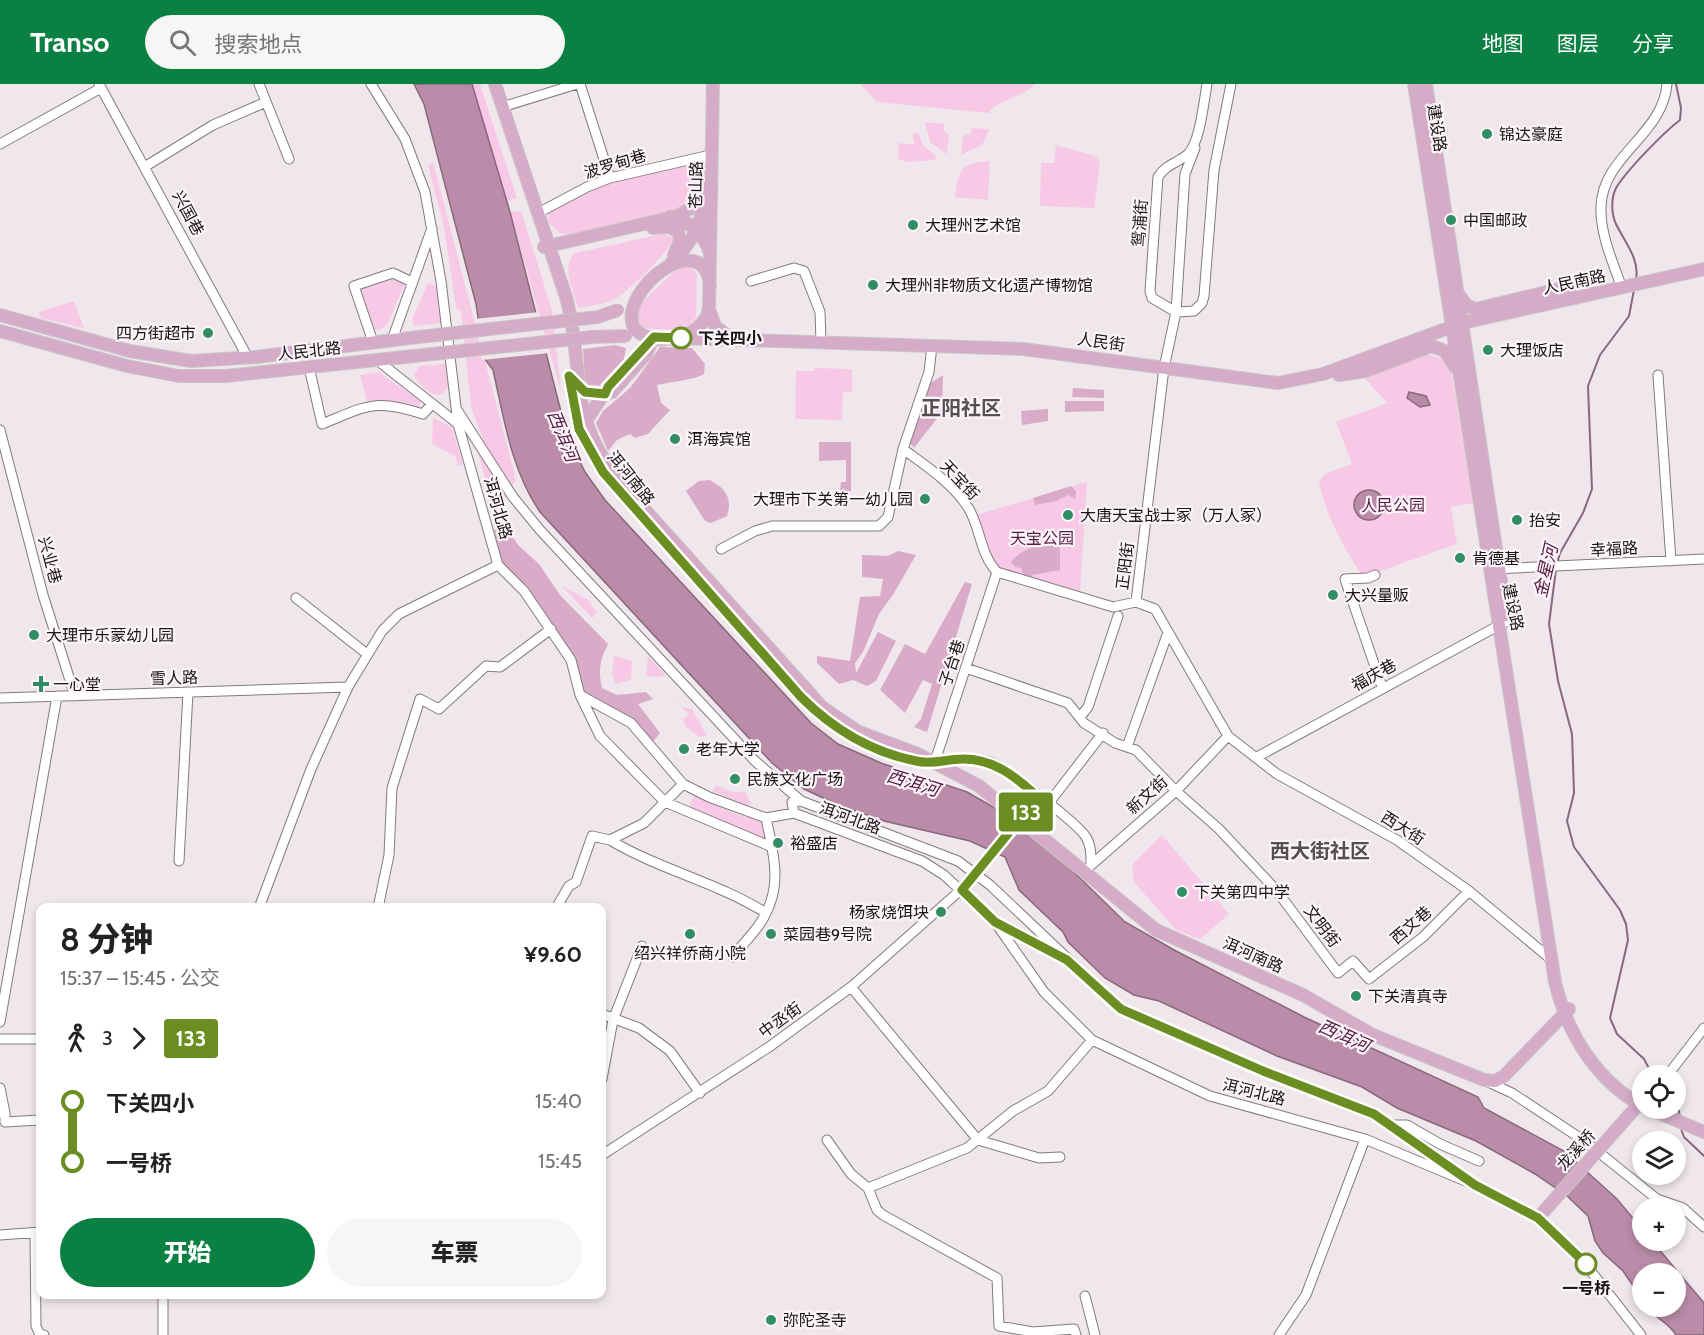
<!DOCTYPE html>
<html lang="zh">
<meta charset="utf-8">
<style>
:root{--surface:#fff;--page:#f6f6f6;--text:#222;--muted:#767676;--accent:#0b8043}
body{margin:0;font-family:Cabin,"Noto Sans SC",sans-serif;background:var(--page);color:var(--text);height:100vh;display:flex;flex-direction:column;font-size:22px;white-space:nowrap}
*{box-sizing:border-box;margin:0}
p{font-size:20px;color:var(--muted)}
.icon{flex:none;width:33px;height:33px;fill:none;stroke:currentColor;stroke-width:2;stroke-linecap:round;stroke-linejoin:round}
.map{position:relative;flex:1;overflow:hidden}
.side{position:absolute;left:36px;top:819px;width:570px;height:396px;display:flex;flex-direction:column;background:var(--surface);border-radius:12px;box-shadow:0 3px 9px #0003}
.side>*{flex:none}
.badge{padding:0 12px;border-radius:4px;font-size:21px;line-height:39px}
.tools{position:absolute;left:1632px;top:981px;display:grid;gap:12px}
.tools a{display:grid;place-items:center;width:54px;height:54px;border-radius:50%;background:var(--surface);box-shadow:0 3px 9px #0003;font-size:30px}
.map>.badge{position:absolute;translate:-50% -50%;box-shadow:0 0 0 3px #fff}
.legs{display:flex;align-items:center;gap:9px;height:66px;padding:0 24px;font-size:20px}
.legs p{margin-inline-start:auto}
.headline{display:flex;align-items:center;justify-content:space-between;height:102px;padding:0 24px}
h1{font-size:33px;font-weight:800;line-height:45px}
.primary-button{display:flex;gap:12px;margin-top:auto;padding:12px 24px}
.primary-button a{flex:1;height:69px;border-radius:36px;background:var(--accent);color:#fff;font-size:24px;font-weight:800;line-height:69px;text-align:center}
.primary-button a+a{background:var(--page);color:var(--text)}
ul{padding:0 24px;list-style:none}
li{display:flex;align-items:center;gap:21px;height:60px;font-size:22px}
li i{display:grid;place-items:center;width:9px;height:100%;margin:0 8px;background:currentColor}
li i::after{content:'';width:15px;height:15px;margin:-8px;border:4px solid;border-radius:50%;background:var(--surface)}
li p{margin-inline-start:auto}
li:first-child i{background:linear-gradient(#0000 50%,currentColor 0)}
li:last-child i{background:linear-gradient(currentColor 50%,#0000 0)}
header{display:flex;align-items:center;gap:36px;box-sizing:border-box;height:84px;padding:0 30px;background:var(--accent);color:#fff}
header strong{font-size:28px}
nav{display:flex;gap:33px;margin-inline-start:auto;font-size:21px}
.search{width:420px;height:54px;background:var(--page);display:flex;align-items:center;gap:15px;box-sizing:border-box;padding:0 21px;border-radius:33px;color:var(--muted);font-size:22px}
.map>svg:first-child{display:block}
.green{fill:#f7c9e6}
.forest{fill:#daaac9}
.water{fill:#ba8ca9;stroke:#89687d;stroke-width:1.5}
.pier{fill:#f0e7ec}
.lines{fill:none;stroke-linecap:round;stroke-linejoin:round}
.stream{stroke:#89687d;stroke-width:2}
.minor-casing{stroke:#827a7f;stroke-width:11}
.major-casing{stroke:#c7c7c7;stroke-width:14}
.minor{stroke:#fff;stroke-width:9}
.major{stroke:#d6abc8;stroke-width:12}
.minor-bridge-casing{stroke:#827a7f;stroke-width:11;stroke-linecap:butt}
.major-bridge-casing{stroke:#c7c7c7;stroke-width:14;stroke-linecap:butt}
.minor-bridge{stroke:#fff;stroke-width:9}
.major-bridge{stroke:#d6abc8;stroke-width:12}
.line-1-casing{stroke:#fff;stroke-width:14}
.line-1{stroke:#6b8e23;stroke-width:9}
.poi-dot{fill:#318d63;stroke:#fdf4fa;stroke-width:2}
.stop-1-dot{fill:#fff;stroke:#6b8e23;stroke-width:3}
.labels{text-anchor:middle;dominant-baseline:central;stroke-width:4.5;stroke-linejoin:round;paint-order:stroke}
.street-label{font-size:16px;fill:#171416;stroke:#fdf4fa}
.poi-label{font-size:16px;fill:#171416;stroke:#fdf4fa;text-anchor:start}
.stop-label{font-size:16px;font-weight:bold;fill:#171416;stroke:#fdf4fa;text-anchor:start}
.park-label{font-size:16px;fill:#551c45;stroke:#fdf4fa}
.water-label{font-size:18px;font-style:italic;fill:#551d45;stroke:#fdf4fa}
.quarter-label{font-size:20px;font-weight:bold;fill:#554e52;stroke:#fdf4fa}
</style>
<header>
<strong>Transo</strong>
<div class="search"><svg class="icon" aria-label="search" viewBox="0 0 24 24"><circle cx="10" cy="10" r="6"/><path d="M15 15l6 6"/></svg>搜索地点</div>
<nav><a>地图</a><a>图层</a><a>分享</a></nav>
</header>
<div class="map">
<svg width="1704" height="1251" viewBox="0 0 1704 1251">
<rect width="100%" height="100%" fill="#f0e7ec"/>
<path class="green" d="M472,0H480L517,114L506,117Z
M860,0H1035C1022,14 1001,14 988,29L877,18Z
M925,38L944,40V47L949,51L947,70L930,58Z
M972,44L990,45L982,61L961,71L963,52L970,50Z
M918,48L923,61L937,73L936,76L908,78L898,75L899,59L915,61L912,50Z
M1056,61L1095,72L1100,78L1094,124L1040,122L1041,79H1054Z
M696,77C696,91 699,111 687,121C675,131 577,152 561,150L549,139L548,128L555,122L608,98Z
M990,77L988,116L955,113C959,84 960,79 990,77Z
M433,78L516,396L512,402L484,358L471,323L461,228L456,224L444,143L428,81Z
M521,127L552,226L561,308L510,128Z
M662,150L673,154C672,166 624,212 611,217C601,221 589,222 578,224C574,207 560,182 575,169Z
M692,183L697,190L696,233C685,251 660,245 641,244L637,240L638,222L678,184Z
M387,192L405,199L387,241L379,246L371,245L356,204Z
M428,199L436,202L442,239L414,242L412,235Z
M74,217L84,244L40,234L39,228Z
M1423,269L1443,275L1451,285L1473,419L1451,423L1457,460L1363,493C1343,462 1326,433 1319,397L1325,390L1352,380L1336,338L1387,319L1362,291Z
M447,280L449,302L442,310C428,312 422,302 414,292L419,282Z
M815,284L852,285V308H843L842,336L795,335L796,287H814Z
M379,288L421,317L417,329L387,318H367L360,291Z
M433,334L452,343L463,381L458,382L455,372L432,360Z
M477,364L508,412L499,419L509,435L496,439Z
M1087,398L1080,509L999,486L989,476L973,432Z
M562,502L588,516L597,529L592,534Z
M614,572L632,577L631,596L615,600L612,588Z
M648,572L666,591L659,593L646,592Z
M667,607L683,623L692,625L707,651L700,653L686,643L683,636L689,630Z
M716,701L732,708H745L751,719L746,722L712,707Z
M694,712L746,734L751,732L763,737V745L768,750L767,757L688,724Z
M1162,751L1229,830L1200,855L1176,846L1134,798L1132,781Z"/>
<path class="forest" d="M615,261L626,264L624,275L599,302L589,301L585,297L583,265Z
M660,263L692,264L705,280L704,290C695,296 669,298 657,301L661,319L670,326L648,350L635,354L630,350L617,356L608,367L596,339L603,327L630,304Z
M943,291L942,328L914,364L909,358L929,300Z
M1073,304L1104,306V314L1072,313Z
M1065,317H1104V327L1065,328Z
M1048,325V337L1022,341L1021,327Z
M819,358H851V408H840L841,398H846V376L819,377Z
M625,380L645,412L639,417L615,384Z
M710,396C725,404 733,414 727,432L711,439L705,437L686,407L699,397Z
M1071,402L1076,407L1075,415L1068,411L1056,417L1035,421L1033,414Z
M507,444L518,461L539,480L560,511L608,560C600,576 598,586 602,604L617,611L646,608L653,615L638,620L660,649L652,659L582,610L578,586L502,479L494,446Z
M1060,455V486L1032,491V495L1023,492L1021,484L1015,483L1011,478C1018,466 1047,457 1060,455Z
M898,467L916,471L894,509L879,530L863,568L855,579L856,589L878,548L896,557L876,597L867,602L853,596L839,600L817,579V572L850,577L860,513L880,512L883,495L862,493V471L888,472Z
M965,498L972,500L927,648L914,643L921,635L932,600L923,596L905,629L880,606L905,560L925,570Z"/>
<path class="water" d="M414,0H472L510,128L567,351L585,388L605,416L811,639L838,660L881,679L967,708L1007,731L1039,754L1125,838L1176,867L1304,933L1478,1013L1484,1024L1564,1067L1617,1115L1642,1145V1156L1652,1157L1704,1219V1251H1676C1667,1237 1658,1237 1648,1223L1676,1222V1190H1642V1215L1623,1187L1603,1169L1595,1157L1588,1132L1567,1112L1535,1090L1476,1057L1397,1024L1362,1003L1277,972L1159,917L1134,911L1105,894L1068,858L1063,848L1019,806L1005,773L970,757L884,737L836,720L804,705L772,679L540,428C511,386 504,334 493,286L484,274L476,220L424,20Z
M1409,308L1426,312L1430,321L1420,323L1407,314Z
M1354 421a15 15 0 1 1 30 0a15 15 0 1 1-30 0Z"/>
<path class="pier" d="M539,228L549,269L482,276L475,235Z"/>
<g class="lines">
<path class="stream" d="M1636,195C1640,175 1624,157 1616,140C1611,129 1611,114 1616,104C1627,86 1663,49 1680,36L1681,24L1676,0
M1557,480L1560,469L1583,429L1592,405L1588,302L1600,271L1629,232L1634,206
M1556,485L1549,540L1558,597L1572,650L1574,709L1567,737L1574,763L1620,826L1626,840L1628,856L1610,934L1617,950L1644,975L1653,992
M1676,1012L1680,1033
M1681,1045L1684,1053L1704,1072"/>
<g class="minor-casing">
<path id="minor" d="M99,0L248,274
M259,0L289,75
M371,0L405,55L425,108L441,197L458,340L498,481L524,507L571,576L580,611L631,639L683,700L709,713L766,734L794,729L922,777L944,791L995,838L1044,908L1092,956L1210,1012L1365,1055L1475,1101L1538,1134L1586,1181L1641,1251
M580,0L610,94
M1207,0C1204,16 1200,59 1188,70C1178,79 1166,80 1158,93L1150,207L1152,214L1176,228L1164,284L1136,518L1155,525L1228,652L1277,690L1397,756L1469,807L1552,876
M502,23L577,0
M0,60L101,4
M1195,64L1185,90L1176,228L1194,227L1202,219L1204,212L1214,86L1231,0
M146,82L213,41L266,18
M538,129L587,103L610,94L706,72
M751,197L794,184L804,187L820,228L821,258
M1622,204C1613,179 1600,150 1601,123C1602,72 1663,51 1667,0
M392,256L432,144
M373,258L354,202L393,189L412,198
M932,262L929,288L903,365C926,382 954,400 969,425C981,446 980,470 997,488L1113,523L1136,518
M377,276L458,340
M309,283L322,340C367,322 374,314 423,330L432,320
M1658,291L1671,477
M457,326L513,413L540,446L755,677L801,717
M0,346L43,511L75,612
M721,465L755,447L772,442H879L888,433L903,365
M1494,485L1704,475
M997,488L934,680C951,677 972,672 990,678C1005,683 1078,740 1086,753C1091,761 1091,770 1091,780
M1375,491L1368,494L1345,495L1382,603
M296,514L367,570
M966,584L1068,619L1084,639L1115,659L1136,666L1176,707L1219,745L1277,807L1338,889L1353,877L1369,895L1423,853L1469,807
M580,611L600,652L665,718L772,763
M0,614L348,603
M1080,633L1088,623L1118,532
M1127,663L1167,551
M1257,673L1507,537
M1048,720L1103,649
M794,729L792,718L801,717L958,777L990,801L1121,925L1263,987L1374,1030L1461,1091
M610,756C660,786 717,798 766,829
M179,777L188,608
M1090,782L1176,707L1228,652
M259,824L311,685L348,603L382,547L399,530L498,481
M378,824L389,771L392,704L420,615L439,625L486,582L500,583L551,545
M556,824L569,802L576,798L592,752L610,756L644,739L683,700
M998,839L1057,871
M733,873C742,860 757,847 764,833C783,800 773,769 766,734
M851,903L978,1056L1039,1074L1060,1073
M602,930L639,944L670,967L700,1009
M0,938L57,612
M0,955H40
M1667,992L1704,944
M602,995L613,936L642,862
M1486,997L1512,1009L1586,1058L1657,1115L1683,1124L1704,1143
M0,1004L5,1029
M0,1029H5V1038L40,1036
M1390,1041H1407L1440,1060L1479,1077
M827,1056L851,1090L868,1104L877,1126L883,1131L997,1194L999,1242L1033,1248L1074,1245L1076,1251
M602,1071L769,963L851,903L964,803
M868,1104L967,1064L1013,1027L1048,1007L1092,956
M35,1149L36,1242L40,1251H44
M0,1151L40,1148
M163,1210V1251
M1085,1212L1095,1251
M1279,1251L1306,1211L1365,1055"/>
</g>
<g class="major-casing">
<path id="major" d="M495,0L566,213C586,289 565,331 621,399L822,623L857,647L918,670L979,702L1156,846L1303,911L1373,951L1484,996L1495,997L1504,992L1569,925
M1414,0L1555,898C1567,949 1595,995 1642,1022
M1426,0L1506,531
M670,133C690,136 704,151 710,169
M653,144L669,143L678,147L680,157L674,171
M544,163L678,132L694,122L704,108
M671,179C693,158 704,137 705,105
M710,202C704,141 620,204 633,242C649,267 705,255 709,224L713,0
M1460,212L1467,222L1476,225L1559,205L1570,207L1576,214
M709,225L715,242L732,255
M0,231L130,267L191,277L256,273L410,254
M0,247L127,282L179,292H226L414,272
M681,254L1023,265L1278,299L1323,290L1462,239L1704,185
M1339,291L1366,287L1432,262L1445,267L1454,282
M576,299C586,311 597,313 612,308L646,270L654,253
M582,343L607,305
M1647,1024L1704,1048"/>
</g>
<use href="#minor" class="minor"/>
<use href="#major" class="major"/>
<g class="minor-bridge-casing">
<path id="minor-bridge" d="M968,798L1029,724"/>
</g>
<g class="major-bridge-casing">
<path id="major-bridge" d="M410,254L598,233L618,226
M414,272L592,253L626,252
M1538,1134L1639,1020"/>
</g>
<use href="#minor-bridge" class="minor-bridge"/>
<use href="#major-bridge" class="major-bridge"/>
</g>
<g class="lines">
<g class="line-1-casing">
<path id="line-1" d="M681,254L654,253L608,303L605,310L585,308L569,292L579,345L603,388L801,613C833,645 871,668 916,677C933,681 946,675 962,675C993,674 1016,693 1038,713L962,806L995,838L1067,876L1121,925L1263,987L1374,1030L1475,1101L1538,1134L1586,1180"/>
</g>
<use href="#line-1" class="line-1"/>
</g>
<g class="poi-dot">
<circle cx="1487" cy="50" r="6"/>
<circle cx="1451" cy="136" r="6"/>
<circle cx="913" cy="141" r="6"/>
<circle cx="873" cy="201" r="6"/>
<circle cx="208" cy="249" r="6"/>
<circle cx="1488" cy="266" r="6"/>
<circle cx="675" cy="355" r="6"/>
<circle cx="925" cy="415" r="6"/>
<circle cx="1068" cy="431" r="6"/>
<circle cx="1517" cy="436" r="6"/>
<circle cx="1460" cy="474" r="6"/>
<circle cx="1333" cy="511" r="6"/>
<circle cx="34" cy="551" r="6"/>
<path d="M38 591h6v6h6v6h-6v6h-6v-6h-6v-6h6z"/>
<circle cx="684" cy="665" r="6"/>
<circle cx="735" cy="695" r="6"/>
<circle cx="778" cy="759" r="6"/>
<circle cx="1182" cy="808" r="6"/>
<circle cx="941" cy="828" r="6"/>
<circle cx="690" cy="850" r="6"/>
<circle cx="771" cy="850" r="6"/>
<circle cx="1356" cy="912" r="6"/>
<circle cx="771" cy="1236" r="6"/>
</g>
<g class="stop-1-dot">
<circle cx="681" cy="254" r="10"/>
<circle cx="1586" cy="1180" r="10"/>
</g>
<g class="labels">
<g class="street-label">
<text transform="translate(1437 44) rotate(81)">建设路</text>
<text transform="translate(615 80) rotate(-17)">波罗甸巷</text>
<text transform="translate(696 101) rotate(-89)">苍山路</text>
<text transform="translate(188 129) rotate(62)">兴国巷</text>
<text transform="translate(1140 139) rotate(-86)">鸳浦街</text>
<text transform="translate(1574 198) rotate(-12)">人民南路</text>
<text transform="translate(1101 258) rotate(8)">人民街</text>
<text transform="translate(309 267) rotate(-6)">人民北路</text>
<text transform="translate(631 394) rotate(51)">洱河南路</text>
<text transform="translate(960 396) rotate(47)">天宝街</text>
<text transform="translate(498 424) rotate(74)">洱河北路</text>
<text transform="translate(1614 465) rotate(-3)">幸福路</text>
<text transform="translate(50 476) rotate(75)">兴业巷</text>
<text transform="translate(1125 482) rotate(-83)">正阳街</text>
<text transform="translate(1513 523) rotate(78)">建设路</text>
<text transform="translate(952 579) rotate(-72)">子台巷</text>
<text transform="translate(1374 591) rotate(-29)">福庆巷</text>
<text transform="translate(174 594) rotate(-2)">雪人路</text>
<text transform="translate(1147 711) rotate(-42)">新文街</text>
<text transform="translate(850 734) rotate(20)">洱河北路</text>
<text transform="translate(1403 744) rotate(32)">西大街</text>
<text transform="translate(1411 841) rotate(-41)">西文巷</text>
<text transform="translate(1322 842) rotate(53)">文明街</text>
<text transform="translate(1253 871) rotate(24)">洱河南路</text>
<text transform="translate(780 936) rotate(-36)">中丞街</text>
<text transform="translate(1254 1008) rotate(14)">洱河北路</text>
<text transform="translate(1576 1066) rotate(-48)">龙溪桥</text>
</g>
<g class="poi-label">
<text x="1499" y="50">锦达豪庭</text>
<text x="1463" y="136">中国邮政</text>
<text x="925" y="141">大理州艺术馆</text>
<text x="885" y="201">大理州非物质文化遗产博物馆</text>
<text x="196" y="249" text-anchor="end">四方街超市</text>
<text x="1500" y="266">大理饭店</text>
<text x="687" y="355">洱海宾馆</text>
<text x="913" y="415" text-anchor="end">大理市下关第一幼儿园</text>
<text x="1080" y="431">大唐天宝战士冢（万人冢）</text>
<text x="1529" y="436">抬安</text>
<text x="1472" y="474">肯德基</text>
<text x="1345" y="511">大兴量贩</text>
<text x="46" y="551">大理市乐蒙幼儿园</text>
<text x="53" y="600">一心堂</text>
<text x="696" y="665">老年大学</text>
<text x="747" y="695">民族文化广场</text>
<text x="790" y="759">裕盛店</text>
<text x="1194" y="808">下关第四中学</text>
<text x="929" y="828" text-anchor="end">杨家烧饵块</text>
<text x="783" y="850">菜园巷9号院</text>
<text x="690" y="869" text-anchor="middle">绍兴祥侨商小院</text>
<text x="1368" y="912">下关清真寺</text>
<text x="783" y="1236">弥陀圣寺</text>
</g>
<g class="stop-label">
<text x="698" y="254">下关四小</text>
<text x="1586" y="1204" text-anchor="middle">一号桥</text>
</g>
<g class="park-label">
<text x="1393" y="421">人民公园</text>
<text x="1042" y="454">天宝公园</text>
</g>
<g class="water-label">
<text transform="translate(563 352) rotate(68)">西洱河</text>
<text transform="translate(1546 487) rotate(-77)">金星河</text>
<text transform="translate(913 699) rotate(17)">西洱河</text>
<text transform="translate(1344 952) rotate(24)">西洱河</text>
</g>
<g class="quarter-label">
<text x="961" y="324">正阳社区</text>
<text x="1320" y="767">西大街社区</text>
</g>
</g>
</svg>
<div class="tools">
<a><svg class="icon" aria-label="locate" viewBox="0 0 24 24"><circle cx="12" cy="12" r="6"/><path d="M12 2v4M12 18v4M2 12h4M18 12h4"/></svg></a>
<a><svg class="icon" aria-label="layers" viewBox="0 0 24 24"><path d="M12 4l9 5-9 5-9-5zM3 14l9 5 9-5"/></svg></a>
<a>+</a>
<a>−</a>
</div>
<b class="badge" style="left:1026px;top:728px;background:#6b8e23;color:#fff">133</b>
<section class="side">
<div class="headline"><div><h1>8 分钟</h1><p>15:37 – 15:45 · 公交</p></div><b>¥9.60</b></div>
<div class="legs"><svg class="icon" aria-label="walk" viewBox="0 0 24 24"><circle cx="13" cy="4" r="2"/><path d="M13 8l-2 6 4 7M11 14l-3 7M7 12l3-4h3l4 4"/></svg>3<svg class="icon" aria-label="forward" viewBox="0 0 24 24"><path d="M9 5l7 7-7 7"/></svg><b class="badge" style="background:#6b8e23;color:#fff">133</b></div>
<ul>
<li><i style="color:#6b8e23"></i><b>下关四小</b><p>15:40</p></li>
<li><i style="color:#6b8e23"></i><b>一号桥</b><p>15:45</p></li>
</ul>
<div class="primary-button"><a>开始</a><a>车票</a></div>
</section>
</div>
